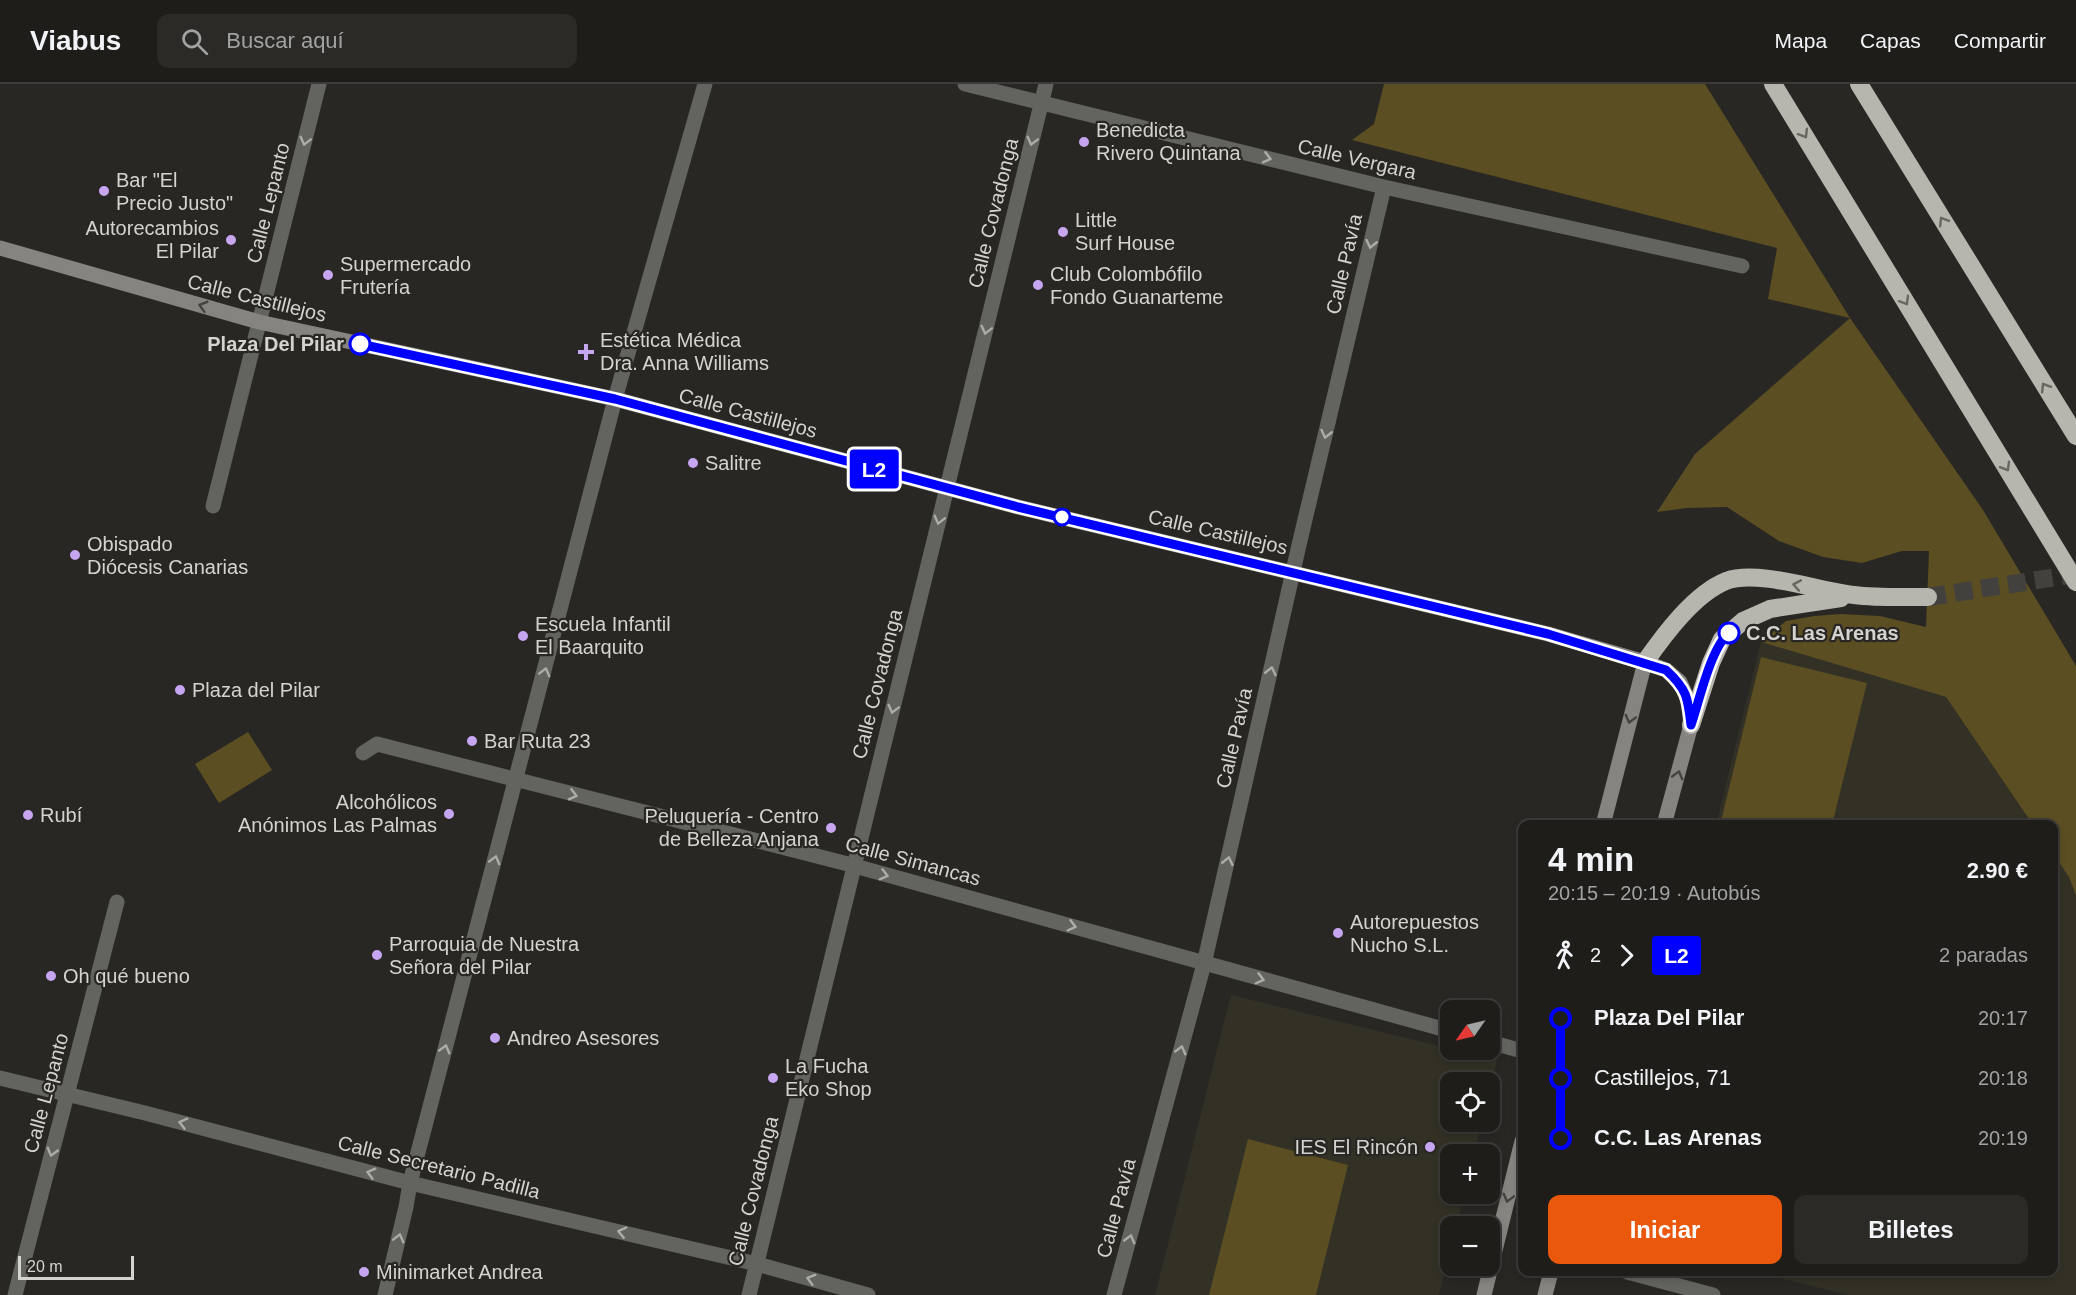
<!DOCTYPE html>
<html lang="es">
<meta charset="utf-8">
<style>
:root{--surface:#1f1d1a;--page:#2c2a27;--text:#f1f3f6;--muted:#a1a2a2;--line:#3c3b39;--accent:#ea580c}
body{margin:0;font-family:Helvetica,sans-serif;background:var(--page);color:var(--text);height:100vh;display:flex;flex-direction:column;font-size:22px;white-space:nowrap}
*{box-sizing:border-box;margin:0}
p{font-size:20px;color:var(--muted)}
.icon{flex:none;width:33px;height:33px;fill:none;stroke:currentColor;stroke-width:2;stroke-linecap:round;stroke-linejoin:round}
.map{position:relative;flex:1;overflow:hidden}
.panel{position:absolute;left:1518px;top:736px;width:540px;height:456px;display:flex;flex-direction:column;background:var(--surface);border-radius:12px;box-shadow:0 3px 9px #0003,0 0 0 2px var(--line)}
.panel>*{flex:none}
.badge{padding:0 12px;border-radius:4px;font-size:21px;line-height:39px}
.needle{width:39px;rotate:236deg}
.fabs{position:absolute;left:1440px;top:916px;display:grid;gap:12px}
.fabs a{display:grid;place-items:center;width:60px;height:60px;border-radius:12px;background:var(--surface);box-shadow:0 3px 9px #0003,0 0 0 2px var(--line);font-size:30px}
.scale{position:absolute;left:18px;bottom:15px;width:116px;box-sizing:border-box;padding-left:6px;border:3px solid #d4d3d0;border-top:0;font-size:16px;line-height:21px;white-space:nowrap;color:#d4d3d0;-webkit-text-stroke:4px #292723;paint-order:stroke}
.map>.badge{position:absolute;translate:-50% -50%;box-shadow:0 0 0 3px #fff}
.legs{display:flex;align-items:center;gap:9px;height:66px;padding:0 30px;font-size:20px}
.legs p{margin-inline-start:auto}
.head{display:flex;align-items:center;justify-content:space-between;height:102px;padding:0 30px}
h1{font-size:33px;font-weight:800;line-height:45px}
.button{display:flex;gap:12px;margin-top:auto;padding:12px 30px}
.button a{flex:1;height:69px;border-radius:12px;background:var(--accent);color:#fff;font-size:24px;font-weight:800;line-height:69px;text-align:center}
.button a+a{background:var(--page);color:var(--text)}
ul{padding:0 30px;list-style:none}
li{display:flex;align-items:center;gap:21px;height:60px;font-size:22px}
li i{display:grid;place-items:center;width:9px;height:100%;margin:0 8px;background:currentColor}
li i::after{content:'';width:15px;height:15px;margin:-8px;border:4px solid;border-radius:50%;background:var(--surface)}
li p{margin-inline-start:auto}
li:first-child i{background:linear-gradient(#0000 50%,currentColor 0)}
li:last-child i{background:linear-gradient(currentColor 50%,#0000 0)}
header{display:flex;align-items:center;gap:36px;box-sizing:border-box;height:84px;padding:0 30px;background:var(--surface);border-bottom:2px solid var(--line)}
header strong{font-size:28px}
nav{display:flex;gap:33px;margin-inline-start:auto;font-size:21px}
.search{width:420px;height:54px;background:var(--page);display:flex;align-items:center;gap:15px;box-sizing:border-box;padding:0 21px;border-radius:12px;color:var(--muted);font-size:22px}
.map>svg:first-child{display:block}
.built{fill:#333026}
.green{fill:#5a4e22}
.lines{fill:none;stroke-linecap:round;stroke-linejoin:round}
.highway-tunnel{stroke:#43413d;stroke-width:18;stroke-dasharray:18 9;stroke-linecap:butt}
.lane{stroke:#636360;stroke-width:15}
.street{stroke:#636360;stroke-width:15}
.secondary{stroke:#858480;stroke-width:15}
.highway{stroke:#b6b5ae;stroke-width:18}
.oneway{stroke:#686762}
.oneway2{stroke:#acaca9}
.oneway3{stroke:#45433f}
.line-1-casing{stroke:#fff;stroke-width:14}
.line-1{stroke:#00f;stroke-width:9}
.poi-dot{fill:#c6a6f0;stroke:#292723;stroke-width:2}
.stop-1-dot{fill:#fff;stroke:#00f;stroke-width:3}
.labels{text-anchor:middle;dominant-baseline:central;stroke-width:4.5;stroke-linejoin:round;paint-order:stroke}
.poi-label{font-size:20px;fill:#d4d3d0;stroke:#292723;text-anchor:start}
.street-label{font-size:20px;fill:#d4d3d0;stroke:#292723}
.stop-label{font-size:20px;font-weight:bold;fill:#d4d3d0;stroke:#292723;text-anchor:end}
</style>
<header>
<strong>Viabus</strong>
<div class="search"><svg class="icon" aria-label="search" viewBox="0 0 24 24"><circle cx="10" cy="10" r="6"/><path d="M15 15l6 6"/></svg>Buscar aquí</div>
<nav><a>Mapa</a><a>Capas</a><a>Compartir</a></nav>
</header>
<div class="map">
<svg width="2076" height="1211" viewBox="0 0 2076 1211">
<rect width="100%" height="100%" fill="#292723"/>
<path class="built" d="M1761,558L1946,613L2033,741H1716Z
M2054,771L2069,793L2076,812V1211H1848L1755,1188H2054Z
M1231,911L1497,976L1490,1007V999H1450V1038H1482L1474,1071H1450V1110H1464L1456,1143H1450V1165L1439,1211H1155Z"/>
<path class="green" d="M1384,0H1705L1850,234L1983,426L2076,582V812L2069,793L2054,771V741H2033L1946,613L1761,558L1786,537L1814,532L1841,530L1880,532L1926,543L1929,467H1902L1862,479L1823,473L1779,457L1727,423L1687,424L1657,428L1695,370L1850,234L1768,215L1777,164L1352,56L1374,40Z
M1761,573L1867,599L1832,741H1720Z
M248,648L272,686L219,719L195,680Z
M1248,1055L1348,1081L1316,1211H1209Z"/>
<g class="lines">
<path class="highway-tunnel" d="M1928,513L2076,490"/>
<path class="lane" d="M1627,1188L1713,1211"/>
<path class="street" d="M965,0L1384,103L1742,182
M213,422L319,0
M363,669L377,660L844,779L1450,947
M1490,958L1522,967
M0,994L145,1029L410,1099L757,1180L868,1211
M15,1211L117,818
M385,1211L406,1123L410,1099L615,315L705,0
M749,1211L1046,0
M1114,1211L1204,880L1299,461L1384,103"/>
<path class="secondary" d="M0,164L259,238L615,315L1018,423L1548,550L1645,578L1666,586L1680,598L1688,616L1691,641L1664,741
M1603,741L1645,578
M1484,1211L1522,1057
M1545,1211L1551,1188"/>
<path class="highway" d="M1773,0L2076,498
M1859,0L2076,352
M1645,578C1664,551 1694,510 1726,497C1757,485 1819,507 1854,511C1878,514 1903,513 1928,513
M1691,641L1711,579L1722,555L1743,537L1770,525L1841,514"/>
</g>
<defs><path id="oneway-chevron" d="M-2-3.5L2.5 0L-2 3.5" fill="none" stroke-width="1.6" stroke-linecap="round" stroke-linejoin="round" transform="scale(1.5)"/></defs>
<g class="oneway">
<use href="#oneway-chevron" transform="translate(1804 50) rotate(59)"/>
<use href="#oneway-chevron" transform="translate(1943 137) rotate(-122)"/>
<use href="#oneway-chevron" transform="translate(1905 217) rotate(59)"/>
<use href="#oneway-chevron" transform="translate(2045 303) rotate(-122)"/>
<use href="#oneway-chevron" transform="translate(2006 383) rotate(59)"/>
<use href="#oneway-chevron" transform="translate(1797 501) rotate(-170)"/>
</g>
<g class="oneway2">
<use href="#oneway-chevron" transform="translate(305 57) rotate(104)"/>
<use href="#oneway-chevron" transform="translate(1032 57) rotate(104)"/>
<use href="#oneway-chevron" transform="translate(1267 74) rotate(14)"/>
<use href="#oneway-chevron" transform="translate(1371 160) rotate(103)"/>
<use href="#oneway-chevron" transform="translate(986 246) rotate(104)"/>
<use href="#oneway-chevron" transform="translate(1326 350) rotate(103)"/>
<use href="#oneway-chevron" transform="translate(939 436) rotate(104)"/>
<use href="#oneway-chevron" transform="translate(1271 587) rotate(-77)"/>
<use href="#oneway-chevron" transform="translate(545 588) rotate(-75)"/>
<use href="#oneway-chevron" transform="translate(893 625) rotate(104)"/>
<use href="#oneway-chevron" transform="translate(573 711) rotate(14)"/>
<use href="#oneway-chevron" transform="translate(495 776) rotate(-75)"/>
<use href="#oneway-chevron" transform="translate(1228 777) rotate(-77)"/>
<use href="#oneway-chevron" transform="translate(884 791) rotate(15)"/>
<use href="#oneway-chevron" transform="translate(1072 842) rotate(15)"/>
<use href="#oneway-chevron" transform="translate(1260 895) rotate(15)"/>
<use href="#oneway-chevron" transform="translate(445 965) rotate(-75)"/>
<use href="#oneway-chevron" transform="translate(1181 966) rotate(-75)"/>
<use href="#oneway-chevron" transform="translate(183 1039) rotate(-165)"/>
<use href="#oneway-chevron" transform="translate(52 1068) rotate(105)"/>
<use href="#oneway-chevron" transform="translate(371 1089) rotate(-165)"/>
<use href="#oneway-chevron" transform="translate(622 1148) rotate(-167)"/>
<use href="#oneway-chevron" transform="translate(399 1154) rotate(-76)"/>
<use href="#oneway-chevron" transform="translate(1130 1155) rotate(-75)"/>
<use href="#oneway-chevron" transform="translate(811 1195) rotate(-164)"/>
</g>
<g class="oneway3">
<use href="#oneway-chevron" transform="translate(203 222) rotate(-164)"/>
<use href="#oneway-chevron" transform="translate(1630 635) rotate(105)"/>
<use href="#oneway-chevron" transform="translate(1678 691) rotate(-74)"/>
<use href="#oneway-chevron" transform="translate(1508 1114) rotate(104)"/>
</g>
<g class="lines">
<g class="line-1-casing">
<path id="line-1" d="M360,260L615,315L1018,423L1548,550L1666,586C1687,605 1688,614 1691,641C1699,618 1711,563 1729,549"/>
</g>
<use href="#line-1" class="line-1"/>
</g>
<g class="poi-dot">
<circle cx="1084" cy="58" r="6"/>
<circle cx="104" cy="107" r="6"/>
<circle cx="1063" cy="148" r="6"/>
<circle cx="231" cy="156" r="6"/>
<circle cx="328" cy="191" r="6"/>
<circle cx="1038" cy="201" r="6"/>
<path d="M583 259h6v6h6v6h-6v6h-6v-6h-6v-6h6z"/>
<circle cx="693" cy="379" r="6"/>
<circle cx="75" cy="471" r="6"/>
<circle cx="523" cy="552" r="6"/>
<circle cx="180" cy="606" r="6"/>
<circle cx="472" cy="657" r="6"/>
<circle cx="449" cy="730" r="6"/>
<circle cx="28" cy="731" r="6"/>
<circle cx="831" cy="744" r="6"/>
<circle cx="1338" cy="849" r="6"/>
<circle cx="377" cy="871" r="6"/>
<circle cx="51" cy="892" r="6"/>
<circle cx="495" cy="954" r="6"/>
<circle cx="773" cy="994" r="6"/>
<circle cx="1430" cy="1063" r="6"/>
<circle cx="364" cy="1188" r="6"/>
</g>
<g class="stop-1-dot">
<circle cx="360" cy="260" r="10"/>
<circle cx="1062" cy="433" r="8"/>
<circle cx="1729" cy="549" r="10"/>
</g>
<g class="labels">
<g class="poi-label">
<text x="1096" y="46">Benedicta<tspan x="1096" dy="23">Rivero Quintana</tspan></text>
<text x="116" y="96">Bar "El<tspan x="116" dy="23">Precio Justo"</tspan></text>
<text x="1075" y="136">Little<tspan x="1075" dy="23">Surf House</tspan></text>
<text x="219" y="144" text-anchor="end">Autorecambios<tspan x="219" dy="23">El Pilar</tspan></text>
<text x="340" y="180">Supermercado<tspan x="340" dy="23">Frutería</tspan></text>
<text x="1050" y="190">Club Colombófilo<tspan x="1050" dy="23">Fondo Guanarteme</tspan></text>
<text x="600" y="256">Estética Médica<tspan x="600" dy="23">Dra. Anna Williams</tspan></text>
<text x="705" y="379">Salitre</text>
<text x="87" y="460">Obispado<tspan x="87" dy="23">Diócesis Canarias</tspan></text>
<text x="535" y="540">Escuela Infantil<tspan x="535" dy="23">El Baarquito</tspan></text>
<text x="192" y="606">Plaza del Pilar</text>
<text x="484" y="657">Bar Ruta 23</text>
<text x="437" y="718" text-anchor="end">Alcohólicos<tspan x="437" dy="23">Anónimos Las Palmas</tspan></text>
<text x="40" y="731">Rubí</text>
<text x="819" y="732" text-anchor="end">Peluquería - Centro<tspan x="819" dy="23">de Belleza Anjana</tspan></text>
<text x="1350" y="838">Autorepuestos<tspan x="1350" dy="23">Nucho S.L.</tspan></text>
<text x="389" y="860">Parroquia de Nuestra<tspan x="389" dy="23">Señora del Pilar</tspan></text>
<text x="63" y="892">Oh qué bueno</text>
<text x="507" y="954">Andreo Asesores</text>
<text x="785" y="982">La Fucha<tspan x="785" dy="23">Eko Shop</tspan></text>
<text x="1418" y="1063" text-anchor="end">IES El Rincón</text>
<text x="376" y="1188">Minimarket Andrea</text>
</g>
<g class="street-label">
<text transform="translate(1357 75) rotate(13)">Calle Vergara</text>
<text transform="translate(268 119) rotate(-76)">Calle Lepanto</text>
<text transform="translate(993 129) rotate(-76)">Calle Covadonga</text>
<text transform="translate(1344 180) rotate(-77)">Calle Pavía</text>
<text transform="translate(257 214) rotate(14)">Calle Castillejos</text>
<text transform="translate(748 329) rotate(15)">Calle Castillejos</text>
<text transform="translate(1218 448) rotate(13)">Calle Castillejos</text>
<text transform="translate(877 600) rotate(-76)">Calle Covadonga</text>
<text transform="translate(1234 654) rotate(-77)">Calle Pavía</text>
<text transform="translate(913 777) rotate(15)">Calle Simancas</text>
<text transform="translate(46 1009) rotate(-75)">Calle Lepanto</text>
<text transform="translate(439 1083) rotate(14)">Calle Secretario Padilla</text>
<text transform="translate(753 1107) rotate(-76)">Calle Covadonga</text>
<text transform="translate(1116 1124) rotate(-75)">Calle Pavía</text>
</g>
<g class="stop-label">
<text x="344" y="260">Plaza Del Pilar</text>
<text x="1746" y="549" text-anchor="start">C.C. Las Arenas</text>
</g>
</g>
</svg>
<div class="fabs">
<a><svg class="needle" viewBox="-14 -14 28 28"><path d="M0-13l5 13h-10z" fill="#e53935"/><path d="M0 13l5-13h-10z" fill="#a1a2a2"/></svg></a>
<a><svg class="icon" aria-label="locate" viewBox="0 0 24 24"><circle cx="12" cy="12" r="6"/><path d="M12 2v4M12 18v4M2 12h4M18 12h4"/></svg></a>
<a>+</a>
<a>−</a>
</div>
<div class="scale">20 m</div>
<b class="badge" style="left:874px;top:385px;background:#00f;color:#fff">L2</b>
<section class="panel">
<div class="head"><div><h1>4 min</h1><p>20:15 – 20:19 · Autobús</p></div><b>2.90 €</b></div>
<div class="legs"><svg class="icon" aria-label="walk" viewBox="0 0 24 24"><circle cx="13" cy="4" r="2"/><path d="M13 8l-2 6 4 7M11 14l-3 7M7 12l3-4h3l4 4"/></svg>2<svg class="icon" aria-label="forward" viewBox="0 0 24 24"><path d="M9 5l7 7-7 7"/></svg><b class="badge" style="background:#00f;color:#fff">L2</b><p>2 paradas</p></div>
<ul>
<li><i style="color:#00f"></i><b>Plaza Del Pilar</b><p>20:17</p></li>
<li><i style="color:#00f"></i><span>Castillejos, 71</span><p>20:18</p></li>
<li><i style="color:#00f"></i><b>C.C. Las Arenas</b><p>20:19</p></li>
</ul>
<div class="button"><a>Iniciar</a><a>Billetes</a></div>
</section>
</div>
